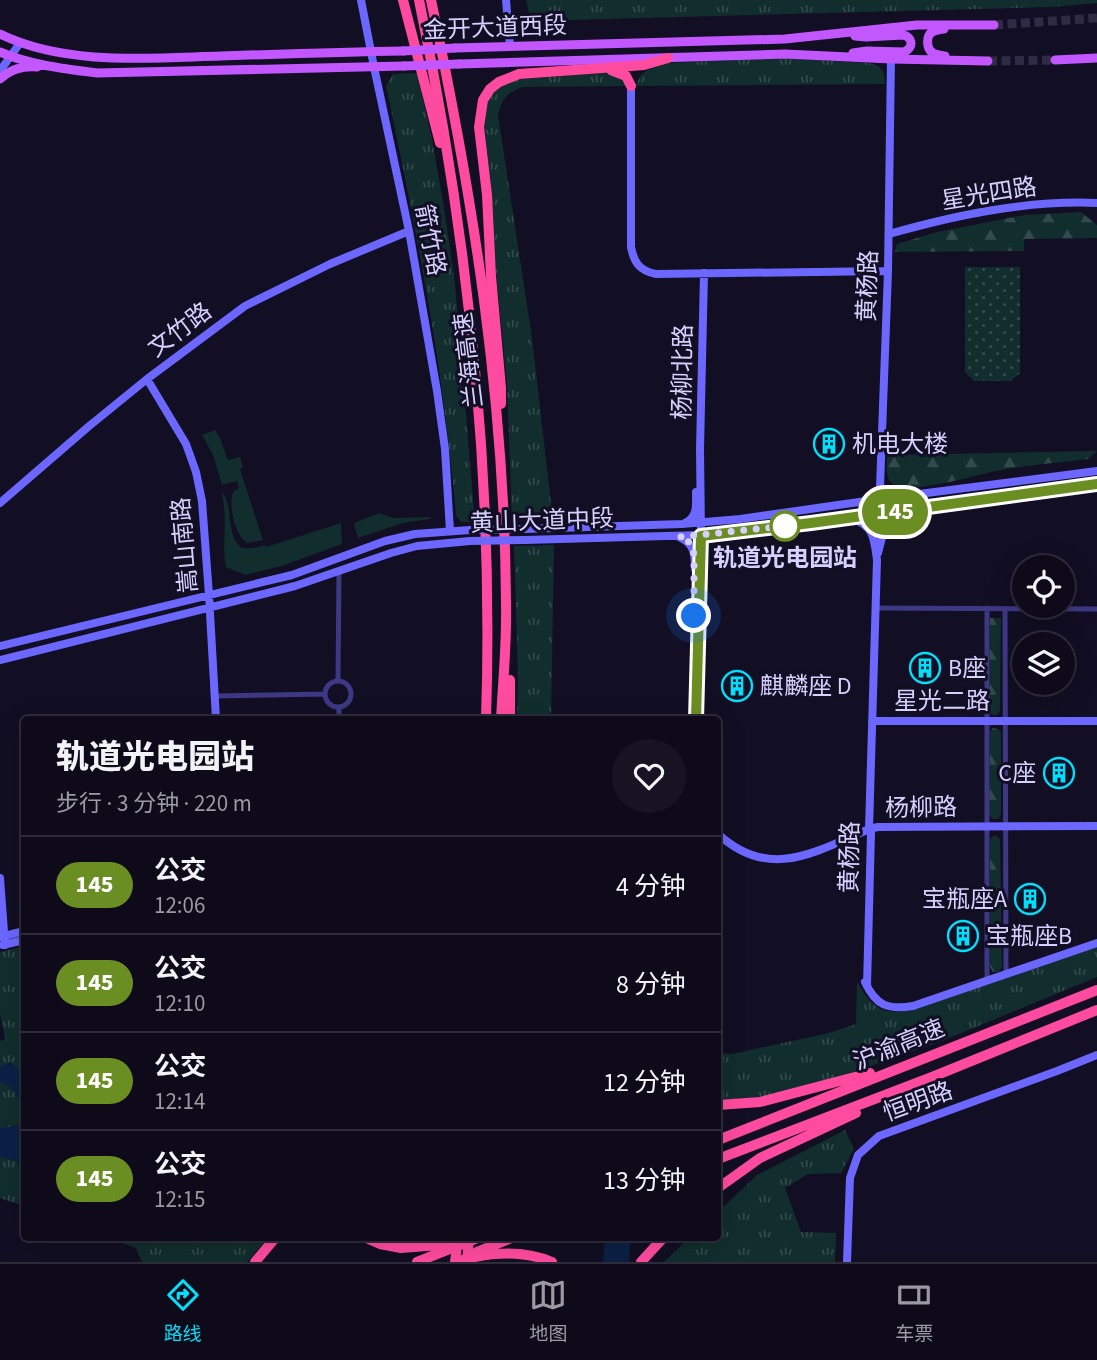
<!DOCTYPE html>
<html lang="zh">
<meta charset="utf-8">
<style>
:root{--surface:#0e0a1a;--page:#171323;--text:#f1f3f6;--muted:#9b9aa2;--line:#2e2b39;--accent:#00dffb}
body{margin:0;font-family:"Source Sans 3","Noto Sans SC",sans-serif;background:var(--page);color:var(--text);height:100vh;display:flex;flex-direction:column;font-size:26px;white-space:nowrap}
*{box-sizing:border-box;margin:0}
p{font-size:23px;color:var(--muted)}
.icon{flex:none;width:38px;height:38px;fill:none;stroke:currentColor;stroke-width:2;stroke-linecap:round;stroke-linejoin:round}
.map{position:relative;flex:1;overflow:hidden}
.drawer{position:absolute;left:21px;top:716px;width:700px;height:525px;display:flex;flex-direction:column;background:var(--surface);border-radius:7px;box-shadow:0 7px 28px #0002,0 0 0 2px var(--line)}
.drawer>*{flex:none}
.badge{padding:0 14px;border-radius:23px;font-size:24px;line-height:46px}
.controls{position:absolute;left:1012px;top:555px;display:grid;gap:14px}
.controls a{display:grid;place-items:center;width:63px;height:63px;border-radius:50%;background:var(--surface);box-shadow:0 7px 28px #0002,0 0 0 2px var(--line);font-size:35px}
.you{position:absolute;width:35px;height:35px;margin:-18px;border:5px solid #fff;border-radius:50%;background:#1a73e8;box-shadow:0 0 0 10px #1a73e833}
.map>.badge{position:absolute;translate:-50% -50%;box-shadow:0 0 0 4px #fff}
.round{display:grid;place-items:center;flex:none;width:74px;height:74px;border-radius:37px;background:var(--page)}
.head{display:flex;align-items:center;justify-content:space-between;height:119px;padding:0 35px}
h1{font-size:33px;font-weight:800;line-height:52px}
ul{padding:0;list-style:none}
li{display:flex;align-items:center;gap:21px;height:98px;padding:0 35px;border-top:2px solid var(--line)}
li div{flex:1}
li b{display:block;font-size:26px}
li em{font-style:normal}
li .badge{min-width:77px;font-weight:700;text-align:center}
.tabs{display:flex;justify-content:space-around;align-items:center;height:98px;border-top:2px solid var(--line);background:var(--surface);font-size:19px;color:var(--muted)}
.tabs a{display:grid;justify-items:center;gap:4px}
.tabs .active{color:var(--accent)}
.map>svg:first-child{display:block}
.grass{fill:#112d2d}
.forest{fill:url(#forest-firs)}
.park{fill:url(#park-tufts)}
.garden{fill:url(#garden-dots)}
.water{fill:#0b2045}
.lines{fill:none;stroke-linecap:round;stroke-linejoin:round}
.primary-tunnel{stroke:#2f2b44;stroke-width:9;stroke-dasharray:9 4.5;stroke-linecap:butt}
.street{stroke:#3c3883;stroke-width:5}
.secondary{stroke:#6c67ff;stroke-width:8}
.primary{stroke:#c257ff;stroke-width:9}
.highway{stroke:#ff4b9f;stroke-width:10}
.secondary-bridge{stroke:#6c67ff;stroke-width:8}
.primary-bridge{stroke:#c257ff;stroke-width:9}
.highway-bridge{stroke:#ff4b9f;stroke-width:10}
.line-casing{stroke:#fff;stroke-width:16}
.line{stroke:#6b8e23;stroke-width:10}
.walk{stroke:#d6d0ff;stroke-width:7;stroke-dasharray:0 12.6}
.stop-dot{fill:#fff;stroke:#6b8e23;stroke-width:3.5}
.labels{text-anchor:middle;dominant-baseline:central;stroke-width:6;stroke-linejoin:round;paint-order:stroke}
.street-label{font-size:24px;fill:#d6d0ff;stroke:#120e23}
.poi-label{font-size:24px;fill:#d6d0ff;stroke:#120e23;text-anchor:start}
.stop-label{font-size:24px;font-weight:bold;fill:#d6d0ff;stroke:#120e23}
</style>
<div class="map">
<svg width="1097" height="1262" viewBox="0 0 1097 1262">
<defs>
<pattern id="forest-firs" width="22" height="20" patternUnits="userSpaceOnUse" patternTransform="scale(1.75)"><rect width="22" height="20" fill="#112d2d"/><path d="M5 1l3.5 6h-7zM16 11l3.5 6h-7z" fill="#334a4c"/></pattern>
<pattern id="park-tufts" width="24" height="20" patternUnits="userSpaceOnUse" patternTransform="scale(1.75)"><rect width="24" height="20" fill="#112d2d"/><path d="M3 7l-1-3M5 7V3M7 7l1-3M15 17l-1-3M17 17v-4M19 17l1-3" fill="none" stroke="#334a4c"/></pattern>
<pattern id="garden-dots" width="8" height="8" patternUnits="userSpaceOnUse" patternTransform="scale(1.75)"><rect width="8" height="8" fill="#112d2d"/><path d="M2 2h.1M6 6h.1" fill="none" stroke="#334a4c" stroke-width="1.8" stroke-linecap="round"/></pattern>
</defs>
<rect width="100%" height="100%" fill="#120e23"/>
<path class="grass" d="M215,430L220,438L228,460L240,457L243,467L240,469L263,540L247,543C236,536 229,509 232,496C233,490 235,491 239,488L237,481L222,485L213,455L202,435Z
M221,492C235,504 224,534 242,548H254L265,545L266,547L341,523L342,544L282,566L245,575L226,567C221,542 229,515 221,492Z
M379,513L393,518L431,517L430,519L403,523L358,538L354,523Z"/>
<path class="forest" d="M1081,212L1097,225V238L1024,239V251L895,252L897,244L937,232L1025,215Z
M1097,451L1088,459C1057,463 1026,465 996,471C976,475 910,495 894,485C884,479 887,465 887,455Z
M990,618H1001L1000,711L997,715H992L989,711Z
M993,728L998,729L1001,732V814L998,819H993L989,815L990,732Z
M995,835L1000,839L1002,967L999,972H993L990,967V839Z"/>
<path class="park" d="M526,0H1097V3L1051,7L531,21Z
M782,58L868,63C883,66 884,70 885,84L635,86L641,75L647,70L668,63Z
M417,73L432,139L444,207L455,284L475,522H461L456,515C444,370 416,228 386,86L393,74Z
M603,73C611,74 623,78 626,86L523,87C507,92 501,100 498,115L532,338L553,520L512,521L507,385L482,127L486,102L494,91L510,80Z
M554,545L551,719H517L518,673L514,546Z
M24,946V1206L0,1198V1041L5,1039L0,1014V952Z
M1097,946V977L942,1041L839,1077L760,1097L718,1100V1053L732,1054L829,1033L856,1024L857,982C874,1010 883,1016 916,1009Z
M845,1130L854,1149L841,1173L808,1174L785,1188L801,1232L836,1233L835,1262H664L690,1237H718V1212L757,1175Z
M107,1237H269L247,1262H142L136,1248Z"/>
<path class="garden" d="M965,267H1020V373L1011,381H974L965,372Z"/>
<path class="water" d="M10,1062L24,1074V1107C19,1096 12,1085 0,1082V1067Z
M24,1122V1173L15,1160L0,1157V1128L20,1125Z
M605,1237H630L629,1262H603Z"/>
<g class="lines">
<path class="primary-tunnel" d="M994,25L1097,18
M988,61L1055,60"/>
<path class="street" d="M875,608L1097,609
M987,608V981
M1005,609L1006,975
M325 694a13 13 0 1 1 26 0a13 13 0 1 1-26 0Z
M338,681L339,571
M215,696L325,694
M339,708V719"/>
<path class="secondary" d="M361,0L374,67L409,231L437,391L445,449L450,531
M506,0L510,46
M0,71L20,43
M631,86V247C634,263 640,271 656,274L888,271
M889,234C956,215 1027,200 1097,203
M147,379L186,444L196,472L202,501L209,595L216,719
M0,503L88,427L147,379L245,306L330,264L409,231
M879,514L888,271L891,59
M851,518C874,526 874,538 877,560L869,829L871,833L867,986
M685,523C698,517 696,505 696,492
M525,529L682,524L740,519L880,499L1097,471
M679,537C694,543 695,554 695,569
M525,540L701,535L811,523L1097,484
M878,553L886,522L896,513
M0,646L292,575L385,541L415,534L470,530
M0,660L295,586L391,553L417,546L470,541
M696,719L701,535L700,449L704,273
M872,721H1097
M718,834C769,881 815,852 869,829L878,827L1097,826
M0,878L5,945
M0,937L24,931
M3,945L24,940
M865,982C876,1006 888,1010 913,1006L1097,943
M847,1262L850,1178L858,1155L879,1136L1057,1071L1097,1055"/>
<path class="primary" d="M944,29C942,29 933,31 932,32C926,36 926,49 933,53C933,54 944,56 945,56
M0,34C66,66 149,58 221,56C282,54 342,52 403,51
M455,48L785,39L917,25H994
M0,52C30,65 65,69 97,73L404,66
M853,53L867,51L904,52C914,48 913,37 903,35L866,37L855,36
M1055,60L1097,58
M459,64L785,54L891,59L988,61
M0,79C11,69 22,66 37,67"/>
<path class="highway" d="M403,0L440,143
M419,0C468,236 494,478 486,719
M431,0C473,198 505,400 506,603C507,642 503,681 501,719
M611,70L626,76L631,86
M501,404V388L491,276L487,195L479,127L483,100L490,89L499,82L519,74L644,65L668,58
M510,719V680
M718,1105L760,1102L870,1073
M718,1140L1097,990
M718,1159L932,1077L1097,1010
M718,1188L760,1158L856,1113
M364,1237L380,1244L401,1248L466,1243
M477,1252L514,1237
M462,1260C492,1252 523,1250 552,1262
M255,1262L276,1237
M417,1262L480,1237
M641,1262L664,1237"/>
<path class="secondary-bridge" d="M470,530L525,529
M470,541L525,540"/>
<path class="primary-bridge" d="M403,51L455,48
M404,66L459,64"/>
<path class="highway-bridge" d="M455,1262L458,1237
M467,1262L469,1237"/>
</g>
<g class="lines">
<g class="line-casing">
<path id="line" d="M696,719L701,536L811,523L1097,484"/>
</g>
<use href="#line" class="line"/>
<path class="walk" d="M694,616V554L689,542L679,537L785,526"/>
</g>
<defs>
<g id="building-ring" transform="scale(1.575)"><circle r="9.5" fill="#120e23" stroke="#00dffb" stroke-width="1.5"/><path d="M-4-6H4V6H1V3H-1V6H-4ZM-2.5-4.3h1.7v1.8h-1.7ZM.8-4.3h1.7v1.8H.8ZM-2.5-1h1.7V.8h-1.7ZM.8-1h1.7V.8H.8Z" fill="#00dffb"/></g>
</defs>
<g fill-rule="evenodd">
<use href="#building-ring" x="829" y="444"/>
<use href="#building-ring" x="925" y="668"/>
<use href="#building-ring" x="737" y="686"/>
<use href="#building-ring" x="1059" y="773"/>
<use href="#building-ring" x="1030" y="899"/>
<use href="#building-ring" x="963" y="936"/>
</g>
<circle class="stop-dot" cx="785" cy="526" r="14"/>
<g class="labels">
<g class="street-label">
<text transform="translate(495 28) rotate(-2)">金开大道西段</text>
<text transform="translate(989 194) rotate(-9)">星光四路</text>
<text transform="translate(430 240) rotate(79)">箭竹路</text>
<text transform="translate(868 286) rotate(-88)">黄杨路</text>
<text transform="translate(180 330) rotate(-37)">文竹路</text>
<text transform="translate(469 360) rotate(-97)">兰海高速</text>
<text transform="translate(683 372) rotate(-89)">杨柳北路</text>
<text transform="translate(542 521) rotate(-2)">黄山大道中段</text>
<text transform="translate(185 545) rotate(-95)">嵩山南路</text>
<text x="942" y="701">星光二路</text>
<text transform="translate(921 808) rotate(-1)">杨柳路</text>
<text transform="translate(850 857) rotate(-89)">黄杨路</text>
<text transform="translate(899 1045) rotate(-22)">沪渝高速</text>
<text transform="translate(918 1102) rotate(-20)">恒明路</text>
</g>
<g class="poi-label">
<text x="852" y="444">机电大楼</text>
<text x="948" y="668">B座</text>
<text x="760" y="686">麒麟座 D</text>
<text x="1036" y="773" text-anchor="end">C座</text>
<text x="1007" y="899" text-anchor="end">宝瓶座A</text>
<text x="986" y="936">宝瓶座B</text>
</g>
<g class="stop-label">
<text x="785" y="558">轨道光电园站</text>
</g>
</g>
</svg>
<div class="controls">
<a><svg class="icon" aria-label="locate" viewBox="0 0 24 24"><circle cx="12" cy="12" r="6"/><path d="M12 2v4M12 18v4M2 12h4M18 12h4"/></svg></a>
<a><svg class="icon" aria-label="layers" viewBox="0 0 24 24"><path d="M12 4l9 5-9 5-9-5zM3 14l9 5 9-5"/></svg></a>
</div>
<div class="you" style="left:694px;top:616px"></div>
<b class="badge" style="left:895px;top:512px;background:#6b8e23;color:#fff">145</b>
<section class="drawer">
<div class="head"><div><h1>轨道光电园站</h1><p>步行 · 3 分钟 · 220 m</p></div><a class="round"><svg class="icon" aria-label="heart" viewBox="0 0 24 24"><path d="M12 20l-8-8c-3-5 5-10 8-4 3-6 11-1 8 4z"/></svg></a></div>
<ul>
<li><span class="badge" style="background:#6b8e23;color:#fff">145</span><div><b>公交</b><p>12:06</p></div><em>4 分钟</em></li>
<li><span class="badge" style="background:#6b8e23;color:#fff">145</span><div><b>公交</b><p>12:10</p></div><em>8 分钟</em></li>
<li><span class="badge" style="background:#6b8e23;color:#fff">145</span><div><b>公交</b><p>12:14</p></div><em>12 分钟</em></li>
<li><span class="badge" style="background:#6b8e23;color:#fff">145</span><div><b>公交</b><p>12:15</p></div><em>13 分钟</em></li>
</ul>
</section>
</div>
<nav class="tabs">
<a class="active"><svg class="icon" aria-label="directions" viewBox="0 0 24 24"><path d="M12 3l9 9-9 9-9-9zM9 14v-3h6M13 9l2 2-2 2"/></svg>路线</a>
<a><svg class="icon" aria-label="map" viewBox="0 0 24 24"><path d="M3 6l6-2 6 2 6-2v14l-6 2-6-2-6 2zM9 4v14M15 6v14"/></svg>地图</a>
<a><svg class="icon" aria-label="tickets" viewBox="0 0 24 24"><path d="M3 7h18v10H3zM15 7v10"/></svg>车票</a>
</nav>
